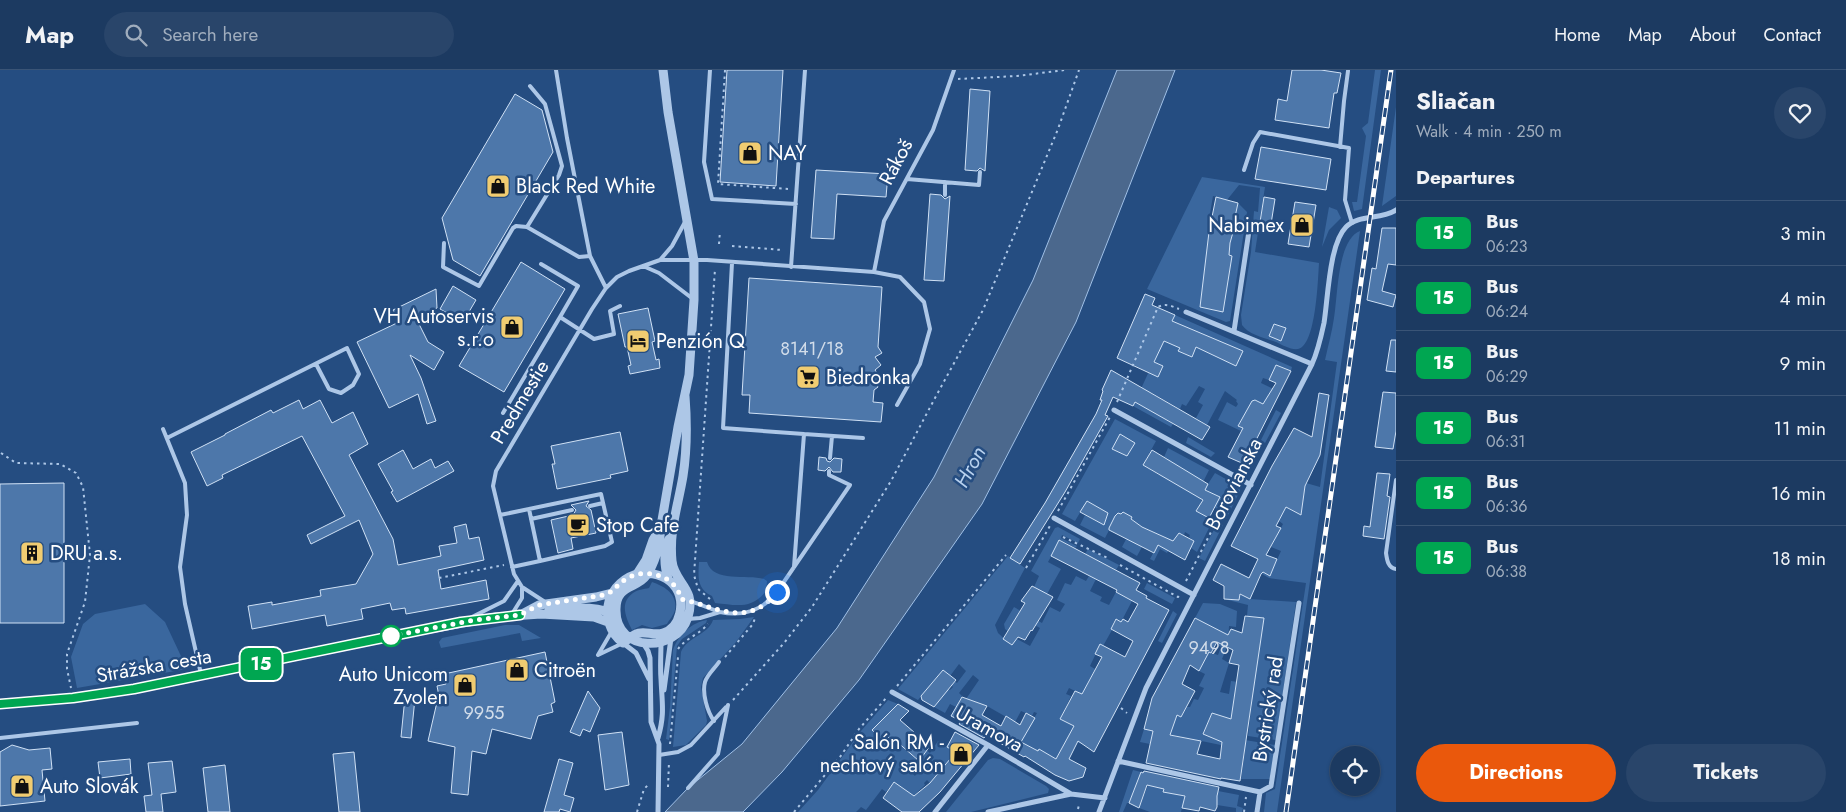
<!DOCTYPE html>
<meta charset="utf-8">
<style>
:root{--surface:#1c3a61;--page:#29456a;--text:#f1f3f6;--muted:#a0adbd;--line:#3a5476;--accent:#ea580c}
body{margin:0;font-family:Jost,sans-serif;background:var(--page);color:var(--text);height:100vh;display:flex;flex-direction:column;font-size:19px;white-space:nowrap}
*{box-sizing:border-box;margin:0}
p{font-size:16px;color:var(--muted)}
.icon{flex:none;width:28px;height:28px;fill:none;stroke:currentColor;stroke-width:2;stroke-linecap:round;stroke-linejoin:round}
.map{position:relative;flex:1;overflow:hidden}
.details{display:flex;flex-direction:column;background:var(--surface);width:450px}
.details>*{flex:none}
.badge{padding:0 10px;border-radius:8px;font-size:18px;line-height:32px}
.tools{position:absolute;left:1330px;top:676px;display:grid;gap:10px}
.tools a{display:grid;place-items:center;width:50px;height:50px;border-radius:50%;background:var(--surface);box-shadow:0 1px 4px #0004,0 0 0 1px var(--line);font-size:25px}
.you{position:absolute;width:25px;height:25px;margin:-12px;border:4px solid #fff;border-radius:50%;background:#1a73e8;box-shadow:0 0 0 8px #1a73e833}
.map>.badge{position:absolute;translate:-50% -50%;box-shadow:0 0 0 2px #fff}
h2{padding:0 20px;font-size:19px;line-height:45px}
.round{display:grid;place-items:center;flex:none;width:52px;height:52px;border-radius:26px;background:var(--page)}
.head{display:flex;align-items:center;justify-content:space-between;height:85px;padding:0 20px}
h1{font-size:24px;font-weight:700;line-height:38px}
.action{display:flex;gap:10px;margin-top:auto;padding:10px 20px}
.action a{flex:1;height:58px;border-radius:30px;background:var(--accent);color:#fff;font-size:20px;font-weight:700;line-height:58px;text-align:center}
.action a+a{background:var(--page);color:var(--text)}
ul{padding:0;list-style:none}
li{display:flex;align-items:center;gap:15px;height:65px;padding:0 20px;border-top:1px solid var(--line)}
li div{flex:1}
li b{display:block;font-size:19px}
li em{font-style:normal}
li .badge{min-width:55px;font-weight:700;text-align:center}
header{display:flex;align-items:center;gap:30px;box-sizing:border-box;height:70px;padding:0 25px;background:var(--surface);border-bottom:1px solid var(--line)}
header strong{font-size:24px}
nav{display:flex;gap:28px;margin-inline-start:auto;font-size:18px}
.search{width:350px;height:45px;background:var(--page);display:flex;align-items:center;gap:12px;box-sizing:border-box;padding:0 18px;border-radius:28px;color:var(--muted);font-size:19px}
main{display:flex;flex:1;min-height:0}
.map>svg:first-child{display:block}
.green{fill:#3a679e}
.water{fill:#4b688d;stroke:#a1c1e7}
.building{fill:#4d77aa;stroke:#d0e1f5;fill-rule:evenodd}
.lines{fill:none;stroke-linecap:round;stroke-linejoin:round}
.path{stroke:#adc7e7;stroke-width:2;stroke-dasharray:2.5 4;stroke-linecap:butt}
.service{stroke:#adc7e7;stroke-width:4}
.minor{stroke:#adc7e7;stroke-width:5}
.tertiary{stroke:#adc7e7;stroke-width:9}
.rail-casing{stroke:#fff;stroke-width:5}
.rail{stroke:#254d81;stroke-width:3;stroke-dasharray:9;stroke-linecap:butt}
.line-casing{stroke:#fff;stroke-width:11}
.line{stroke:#00a651;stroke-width:8}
.walk{stroke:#fff;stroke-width:5;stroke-dasharray:0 9}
.stop-dot{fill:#fff;stroke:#00a651;stroke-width:2.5}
.labels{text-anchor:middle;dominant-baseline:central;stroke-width:5;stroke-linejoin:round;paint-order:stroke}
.number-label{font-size:18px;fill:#d2ddea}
.poi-label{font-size:20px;fill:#fff;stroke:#254d81;text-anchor:start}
.street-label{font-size:20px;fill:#fff;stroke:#254d81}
.water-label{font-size:21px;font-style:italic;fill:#b8d1ee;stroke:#254d81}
</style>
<header>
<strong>Map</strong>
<div class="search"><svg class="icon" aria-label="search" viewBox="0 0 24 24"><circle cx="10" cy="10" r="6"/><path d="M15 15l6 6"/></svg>Search here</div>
<nav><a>Home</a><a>Map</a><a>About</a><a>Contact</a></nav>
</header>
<main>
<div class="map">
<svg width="1396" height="742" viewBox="0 0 1396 742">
<rect width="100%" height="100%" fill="#254d81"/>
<path class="green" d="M1375,0H1381L1362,139L1354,141L1352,132H1357L1366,66L1362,58L1368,53Z
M1396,37V126L1382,136Z
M1202,107L1265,117L1255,182L1319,193C1318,209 1316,276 1298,279C1291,280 1282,275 1276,272C1265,268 1249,265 1242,255L1241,245L1251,182L1254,141L1258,142L1260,118L1239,115L1227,130L1213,126L1208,155L1211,156L1236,148L1235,147L1238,133L1247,142L1230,251L1226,252L1147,219Z
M1329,137L1337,140L1341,148L1329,160L1322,177Z
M1360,161L1277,742H1264L1266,723L1275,719L1306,513L1269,508L1262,504L1263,502L1270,505L1281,481L1271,477L1283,454L1279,451L1291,422L1289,439L1301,445L1304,423L1302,421L1306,413L1320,417L1337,292L1325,290C1328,276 1332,262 1334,248C1338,226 1337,170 1360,161Z
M1175,245L1292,297L1291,301L1276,295L1269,310L1263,308L1261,313L1280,322L1264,335L1255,330L1254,332L1246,351L1242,348L1238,356L1243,358L1241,361L1218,350L1227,332L1236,337L1238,334L1236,331L1237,330L1225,321L1207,355L1196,348L1203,335L1198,332L1205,319L1199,316L1186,336L1182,334L1180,339L1150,322L1142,335L1173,354L1171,357L1133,336Z
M1276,340L1281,343L1265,373L1261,370Z
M1115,349L1156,371L1143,395L1159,405L1168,389L1164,387L1168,378L1209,400L1202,414L1206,417L1215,403L1233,413L1219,440L1214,437L1219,427L1206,420L1201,430L1202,431L1196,441L1213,450L1197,482L1191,478L1194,471L1189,467L1190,465L1185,462L1184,465L1179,463L1167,483L1160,479L1154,491L1150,489L1162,466L1145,458L1137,474L1142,477L1137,486L1122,477L1135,452L1131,449L1132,447L1123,442L1121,444L1118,443L1105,468L1080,455L1085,445L1098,452L1104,441L1087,431L1075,451L1062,444Z
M1188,367L1215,383L1211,387L1186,373Z
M1238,414L1240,417V421L1226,449L1221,447Z
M1218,452L1223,455L1205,491L1199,488Z
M1058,457L1080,469L1078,473L1062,465L1061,468L1077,476L1075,478L1060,470L1048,492L1061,499L1047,524L1034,517L1039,506L1031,501L1055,458Z
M1088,479L1119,495L1116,500L1085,484Z
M1008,486L1025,498L995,555L998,563L1011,575L1017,569L1030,576L1040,558L1018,546L1009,562L1005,559L1004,554L1014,537L1042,553L1050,537L1060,542L1065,534L1057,530L1065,513L1071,515L1076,506L1086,511L1089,506L1096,509L1090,521L1102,527L1100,531L1109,535L1116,522L1132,531L1121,552L1115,549L1111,559L1112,560L1103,576L1100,575L1090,596L1095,599L1087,614L1094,619L1087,627L1069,618L1066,624L1071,626L1060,649L1092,665L1086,676L1068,668L1056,689L1039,679L1038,681L1021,672L1037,643L1034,642L1031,648L1030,645L1021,641L1015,652L987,636L966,629L979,610L973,605L959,623L962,626L956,637L950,634L945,643L934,637L948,619L950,620L953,617L951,615L954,611L957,613L966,601L959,594L950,606L942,601L918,630L898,619Z
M699,492H707C713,513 747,504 764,509L767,511L766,521C751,540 736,535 715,533L712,526C697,519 698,507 699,492Z
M652,512C664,516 678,524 675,540C674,545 669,550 667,554L652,558L642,555L632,560C626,548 619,533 633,523C637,520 644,519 649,518Z
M1147,513L1175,528L1172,534L1144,519Z
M1242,525L1250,529L1296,532L1276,670L1248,666L1252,631L1234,627L1231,649L1212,643L1203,663L1275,675L1270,709H1241L1245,680L1153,661L1150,674L1140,672L1144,659L1153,661L1157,652L1172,659L1177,645L1181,647L1187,637H1190L1194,629L1198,630L1204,618L1199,616L1205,604L1199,601L1209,582L1218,585L1221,577L1218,575L1224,563L1195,548L1203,533L1220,534L1237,541L1236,557L1229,556L1228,575L1222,589L1229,593L1220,622L1229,624L1231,611L1254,614L1263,548L1247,546L1248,535L1224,529Z
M145,534L165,552L187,599L77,618L71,587L83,554L95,544Z
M1173,541L1177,544L1162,573L1158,571Z
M754,547L736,572L703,608L701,617L707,651L706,655L686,675L673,677L681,582C687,567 708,565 713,550L740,549Z
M707,550L706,553L682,569L677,576L669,670L666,669L670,637L673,580C678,565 692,552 707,550Z
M505,555H519L541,568L522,571L520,563L441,578L439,572L442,568Z
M888,630L898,634L872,660L882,670L886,665L893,672L895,670L916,689L909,700L915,706L918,701L914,697L919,690L924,678L930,683L938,671L956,682L930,713L927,710L924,713L925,715L904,735L903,719L894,712L886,722L882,719L866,740L861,737L856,742H798L818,720L861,661Z
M993,688L1000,689L1046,716L1049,719L1048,723L971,742H946L988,690Z
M1133,700L1141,702L1129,733H1127L1123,742H1119Z
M1148,715L1164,719L1163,722L1185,726L1181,742H1150L1139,738Z
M1218,721L1239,725L1237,736L1243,738L1242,742H1236V738L1217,735L1216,731Z"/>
<path class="water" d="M1117,0H1175L1076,252L982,434L859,610L782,702L743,742H665L688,718L742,674L837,558L934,407L1033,210Z"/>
<path class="building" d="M727,0H783L776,116L720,112Z
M1292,0H1321L1341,3L1337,23H1334L1329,58L1275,50L1278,29L1287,31Z
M970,19L990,21L985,101L980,98L977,101L965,100Z
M515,24L542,40L553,82L480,206L453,190L442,148Z
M1261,77L1331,89L1326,120L1255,109Z
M816,100L888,104L886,127L837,124L834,169L811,168Z
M930,124L941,125L945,129L950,126L944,211L924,210Z
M1216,127L1238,133L1235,147L1237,148L1230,173L1229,185L1232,186L1223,242L1200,237L1209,162Z
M1264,127L1275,129L1271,154L1260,152Z
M1295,132L1316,135L1309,177L1288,174Z
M1382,158H1396V195L1388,194L1382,221L1396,225L1393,237L1367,230L1372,198L1376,199Z
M521,192L565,219L504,322L459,296Z
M749,208L882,217L878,277L882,283L875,287L881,295L875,300L880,308L875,312L878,317L874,320L873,332L883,333L881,352L749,343L750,325H742Z
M453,216L476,230L463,252L440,239Z
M436,219L437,238L416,248L428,272L444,282L434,300L410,285L421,308L436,351L427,354L418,324L389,338L357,272L399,252L393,240Z
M1145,224L1155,228L1152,235L1175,245L1172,251L1243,281L1236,296L1196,277L1192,287L1178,281L1180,278L1164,271L1154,292L1163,296L1158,307L1117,288Z
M648,238L655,271L652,272L656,290L659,289L660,298L630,304L628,296L631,295L627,277H625L618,244Z
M1274,254L1286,258L1281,271L1269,266Z
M1391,270H1396V302L1386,301Z
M1276,295L1291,301L1244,394L1228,387L1243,358L1238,356L1252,331L1255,330L1263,334L1276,313L1269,310Z
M1111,300L1210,357L1202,370L1135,332L1133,336L1113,327L1105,345L1108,346L1065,422L1020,494L1010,488L1045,433L1096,344L1102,330H1100L1103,321L1102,320Z
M1383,322L1396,323V361L1393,379L1375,377Z
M1319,323L1329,325L1320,385L1305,416L1301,445L1286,437L1276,456L1281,458L1266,485L1277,489L1270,506L1263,502L1261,504L1250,529L1240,524L1239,530L1224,529V516L1213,510L1221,494L1249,508L1258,489L1231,476L1272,396L1294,358L1312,367Z
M299,330L303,339L320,330L332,353L353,342L368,374L349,385L393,469L398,495L441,486L439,476L457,473L454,457L466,454L469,469L479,467L484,490L438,500L441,519L486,510L489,529L406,544L405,538L392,540L390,533L361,539L363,549L327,556L325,545L252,559L248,536L272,532V535L321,526L320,520L356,514L373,484L359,450L311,474L307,465L345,446L302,366L222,405L223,408L207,416L191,382L225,365V364L271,340L273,343Z
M620,362L628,401L610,405L611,408L557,419L552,394H555L551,376Z
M1120,364L1135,373L1127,386L1112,379Z
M403,380L413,399L431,389L435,398L448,391L454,401L397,432L391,422L393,421L378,394Z
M1152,380L1208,414L1205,420L1220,427L1209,448L1196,441L1203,430L1143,395Z
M819,387L826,388L827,391L830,392L834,388L842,389L841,402H833L829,397L825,401L818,400Z
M1377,403L1390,404L1387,426L1390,427L1384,469L1363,466L1364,456L1370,457Z
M64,413V553H0V414Z
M589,431L586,436L591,440L596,463L571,468L573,479L558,483L551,450L573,445L576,440L571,435Z
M1087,431L1108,443L1104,455L1080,442Z
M1123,442L1132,447L1131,449L1142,457L1173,471L1179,463L1194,471L1185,490L1158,475L1154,483L1109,460V458L1115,446L1118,443L1121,444Z
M1059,470L1140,513L1136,520L1147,526L1146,528L1169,540L1094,682L1078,671L1069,689L1086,698L1083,707L1069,711L1055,705L1025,686L1024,687L986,665L984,668L959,654L961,651L951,646L962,627L987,636L982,645L1001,656L1006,646L1020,655L1026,643L1035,648L1021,672L1038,681L1039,679L1056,689L1074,656L1060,649L1075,621L1082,624L1102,587L1095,584L1100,574L1125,587L1133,571L1111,559L1116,549L1121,552L1123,549L1128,552L1138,534L1116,522L1117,520L1051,486Z
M1032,516L1053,527L1032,561L1031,560L1025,570L1018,567L1012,575L1003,569L1025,533L1021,531Z
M1245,546L1264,548L1240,711L1221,708V709L1146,693L1153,661L1144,659L1152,628L1195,548L1228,565L1231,559L1242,563ZM1217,572L1233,580L1229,593L1239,595L1231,649L1212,643L1203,664L1222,672L1220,689L1197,684L1201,671L1170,665L1177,645L1181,647L1195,621L1182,614L1190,595L1199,601L1209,582L1211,583Z
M545,582L555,632L551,634L553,642L538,646L531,669L492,659L486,684L472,681L468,725L451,723L455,677L428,671L437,632L440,631L437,616L446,614L444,604Z
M943,600L956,610L934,637L922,630L921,626Z
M588,621L600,638L590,662L583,659L580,666L570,662Z
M405,627L415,628L411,668L401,667Z
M898,634L909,641L900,650L930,676L919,691L895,670L893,672L886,665L882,670L872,660Z
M622,662L629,715L605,720L598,665Z
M955,662L979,675L940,722L919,742H902L883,728L894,712L914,726L930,713L956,682L947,677Z
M12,675L29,680L50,678L52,699L42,700L45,731L0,736V682Z
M354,682L360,742H339L333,684Z
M130,689L131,704L100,708L98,692Z
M559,689L573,693L564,725L574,728L570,742L560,739L559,742H544Z
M172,691L176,722L161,724L163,742H146L144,726L152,725L148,693Z
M225,695L230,742H208L203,698Z
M1144,701L1219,717L1217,726V737L1215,741L1200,737L1199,741L1182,738L1185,726L1163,722L1164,719L1147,715L1139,738L1129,733L1141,702L1143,703Z"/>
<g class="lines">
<path class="path" d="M725,0L718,114L788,119
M958,9L1017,6L1065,0
M719,174L720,161
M732,176L782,180
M1117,332L1158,237C1166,233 1171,236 1179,239
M1,383L16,393L60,394L76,403L83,417L90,485L85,532L67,584V599L71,618
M1058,441L1110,347
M1063,467L1110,489
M1120,495L1178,527L1179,526
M1026,498L1051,454
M439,508L504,495
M1186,511L1235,415
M710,529L698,519L694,505L715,199
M678,579C686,568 700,564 708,554
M725,587L753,554L755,548
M897,616L1006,485
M733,630L784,573L812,537L891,411L935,328L983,240L1058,59L1079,0
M1121,638L1127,643
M670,674L678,587
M668,717L669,692
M1078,739L1079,735
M637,742L644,719L650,713
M794,742L840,687L859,659L887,627
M1244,742L1246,727"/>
<path class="service" d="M556,0L567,68L590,186L606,218
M710,0L704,92L712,129L796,134
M1340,77L1344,31L1348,1
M1244,100L1253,73L1260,62L1349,78L1345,130L1352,153
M907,109L979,115L980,102
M945,125V112
M527,157L559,105L562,96L545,34L530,16
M444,173L443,197L479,216L513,158L516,156L527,157L579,187L590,186
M660,190L672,176L685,152
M732,193L723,358L804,364L794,497
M541,194L578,216L560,247L594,269L614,264L610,241L620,236
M643,196L659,203L693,229
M791,197L805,0
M874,202L884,151L933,60L954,0
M503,343L560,247
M163,359L185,413L187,445L180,497L185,534L201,604
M804,364L863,368
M167,368L347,278L359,304L353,315L341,323L329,319L316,294
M830,388L832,366
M1396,410L1386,483C1387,490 1388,498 1396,499
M590,436L603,433
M500,445L601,424L612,472L605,476L540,491
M531,449L572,440
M512,497L540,491L529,439
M690,531C700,534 710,539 720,542C743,547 763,540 777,522L850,415L829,405V401
M545,532L522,517L514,504L493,416L496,401L592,239L606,218L617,207L629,201L660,190H707L874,202L900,207L924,232L930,259L920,294L897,335
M512,544L522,528V517
M468,549L504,531L518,511
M688,549L700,548L720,542
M598,585L623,573
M598,585L612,561
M714,651C707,641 702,623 705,612C707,605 715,598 719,592
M0,668L137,653
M659,685L678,682L691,675L726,637
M688,718L718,684L728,635"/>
<path class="minor" d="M1186,242L1312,294
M1234,261L1249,161
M1114,340L1251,415
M1054,448L1194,525
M623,573L636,583L649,609
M643,573L648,581L650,588L651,652L659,674L658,742
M664,620L671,568
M892,622L988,675L1071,724
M658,668C665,644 662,633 661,609C660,597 661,584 661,572
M1118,691L1260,722
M935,742L988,675
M988,742L1071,724L1105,728
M1099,742L1146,618L1312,294C1318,281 1321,267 1324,253C1328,229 1329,174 1346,157C1359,144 1381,150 1396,140
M1257,742L1260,722L1271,716L1299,533"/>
<path class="tertiary" d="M663,0L668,42L694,191V230L689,305L678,357L661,456C660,473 656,492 646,506C637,519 615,514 616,541C616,582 676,584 688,547C697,518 674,513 672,491C669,460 678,436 683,406C687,380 687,352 685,326
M642,503C655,503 668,506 676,518C685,532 681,558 663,563C654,566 643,560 636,564C631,566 627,571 623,573C595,551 607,509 642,503Z
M637,504L646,490L653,470L660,458
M668,509C664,495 663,482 669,469
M548,542C568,537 593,536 612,543
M524,543L539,535L596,527L612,523
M0,634L73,628L134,619L396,565L496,547L541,544L594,547L608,552"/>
<g class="rail-casing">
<path id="rail" d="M1286,742L1391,0"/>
</g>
<use href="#rail" class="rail"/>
</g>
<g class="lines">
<g class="line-casing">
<path id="line" d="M0,634L73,628L134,619L461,552L520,545"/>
</g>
<use href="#line" class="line"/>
<path class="walk" d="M391,566L475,550L520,545L539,535L604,525C614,522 616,515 626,509C645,497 676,505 681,529C717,537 748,559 777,522"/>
</g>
<defs>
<g id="shop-square" transform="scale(1.25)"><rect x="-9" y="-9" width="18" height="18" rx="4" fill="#f0cc71" stroke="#254d81"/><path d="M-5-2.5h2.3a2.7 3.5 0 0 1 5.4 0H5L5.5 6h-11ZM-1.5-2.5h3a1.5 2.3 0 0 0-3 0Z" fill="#111"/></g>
<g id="hotel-square" transform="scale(1.25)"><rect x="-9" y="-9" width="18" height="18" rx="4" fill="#f0cc71" stroke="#254d81"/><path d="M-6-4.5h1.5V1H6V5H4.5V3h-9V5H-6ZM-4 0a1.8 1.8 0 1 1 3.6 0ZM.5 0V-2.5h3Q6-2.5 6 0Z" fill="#111"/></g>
<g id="supermarket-square" transform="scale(1.25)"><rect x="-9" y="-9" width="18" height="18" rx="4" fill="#f0cc71" stroke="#254d81"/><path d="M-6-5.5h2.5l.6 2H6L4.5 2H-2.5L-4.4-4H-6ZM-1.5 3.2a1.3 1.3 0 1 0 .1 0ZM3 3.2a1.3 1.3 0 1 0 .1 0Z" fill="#111"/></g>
<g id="cafe-square" transform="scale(1.25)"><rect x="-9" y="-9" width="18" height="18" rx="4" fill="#f0cc71" stroke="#254d81"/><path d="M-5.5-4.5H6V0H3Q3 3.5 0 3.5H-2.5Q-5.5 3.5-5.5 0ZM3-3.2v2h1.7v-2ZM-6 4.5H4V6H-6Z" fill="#111"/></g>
<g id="building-square" transform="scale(1.25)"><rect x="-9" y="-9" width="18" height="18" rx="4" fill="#f0cc71" stroke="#254d81"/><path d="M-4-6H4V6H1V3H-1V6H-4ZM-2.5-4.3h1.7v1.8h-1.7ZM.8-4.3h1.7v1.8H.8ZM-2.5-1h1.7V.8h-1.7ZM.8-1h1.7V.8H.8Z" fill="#111"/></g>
</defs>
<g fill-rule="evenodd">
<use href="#shop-square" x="750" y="83"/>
<use href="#shop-square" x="498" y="116"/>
<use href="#shop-square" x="1302" y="155"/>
<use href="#shop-square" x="512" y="257"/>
<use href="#hotel-square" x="638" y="271"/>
<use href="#supermarket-square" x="808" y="307"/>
<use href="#cafe-square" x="578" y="455"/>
<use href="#building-square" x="32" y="483"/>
<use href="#shop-square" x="517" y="600"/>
<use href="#shop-square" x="465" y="615"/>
<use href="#shop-square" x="961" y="684"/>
<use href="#shop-square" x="22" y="716"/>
</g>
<circle class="stop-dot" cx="391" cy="566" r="10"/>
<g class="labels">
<g class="number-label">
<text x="812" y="279">8141/18</text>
<text x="1209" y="578">9498</text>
<text x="484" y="643">9955</text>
</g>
<g class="poi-label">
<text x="768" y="83">NAY</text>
<text x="516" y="116">Black Red White</text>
<text x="1284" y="155" text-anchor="end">Nabimex</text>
<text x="494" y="246" text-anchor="end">VH Autoservis<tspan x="494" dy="23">s.r.o</tspan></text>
<text x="656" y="271">Penzión Q</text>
<text x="826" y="307">Biedronka</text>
<text x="596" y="455">Stop Cafe</text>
<text x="50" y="483">DRU a.s.</text>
<text x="534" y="600">Citroën</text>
<text x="448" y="604" text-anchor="end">Auto Unicom<tspan x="448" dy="23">Zvolen</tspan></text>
<text x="944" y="672" text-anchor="end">Salón RM -<tspan x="944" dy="23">nechtový salón</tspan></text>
<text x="40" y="716">Auto Slovák</text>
</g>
<g class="street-label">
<text transform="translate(896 92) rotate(-62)">Rákoš</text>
<text transform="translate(520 332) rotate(-59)">Predmestie</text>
<text transform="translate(1234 414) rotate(-63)">Borovianska</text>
<text transform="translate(154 596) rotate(-10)">Strážska cesta</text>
<text transform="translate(1268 639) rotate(-81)">Bystrický rad</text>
<text transform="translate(989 659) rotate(29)">Uramova</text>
</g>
<g class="water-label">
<text transform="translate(970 397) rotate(-62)">Hron</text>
</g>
</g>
</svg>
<div class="tools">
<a><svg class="icon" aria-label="locate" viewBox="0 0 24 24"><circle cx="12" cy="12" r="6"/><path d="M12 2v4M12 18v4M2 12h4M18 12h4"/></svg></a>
</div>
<div class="you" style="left:777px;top:522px"></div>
<b class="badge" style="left:261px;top:594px;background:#00a651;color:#fff">15</b>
</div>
<section class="details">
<div class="head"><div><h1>Sliačan</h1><p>Walk · 4 min · 250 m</p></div><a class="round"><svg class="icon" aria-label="heart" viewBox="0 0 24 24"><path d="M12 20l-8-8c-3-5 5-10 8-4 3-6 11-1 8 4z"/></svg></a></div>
<h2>Departures</h2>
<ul>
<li><span class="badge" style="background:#00a651;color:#fff">15</span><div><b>Bus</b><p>06:23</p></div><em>3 min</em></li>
<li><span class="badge" style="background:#00a651;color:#fff">15</span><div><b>Bus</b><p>06:24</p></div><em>4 min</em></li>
<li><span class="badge" style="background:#00a651;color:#fff">15</span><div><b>Bus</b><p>06:29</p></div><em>9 min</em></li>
<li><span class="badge" style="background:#00a651;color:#fff">15</span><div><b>Bus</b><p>06:31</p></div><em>11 min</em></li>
<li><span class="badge" style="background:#00a651;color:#fff">15</span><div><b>Bus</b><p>06:36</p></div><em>16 min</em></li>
<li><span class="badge" style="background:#00a651;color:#fff">15</span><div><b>Bus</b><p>06:38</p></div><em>18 min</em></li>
</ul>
<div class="action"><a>Directions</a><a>Tickets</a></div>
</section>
</main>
